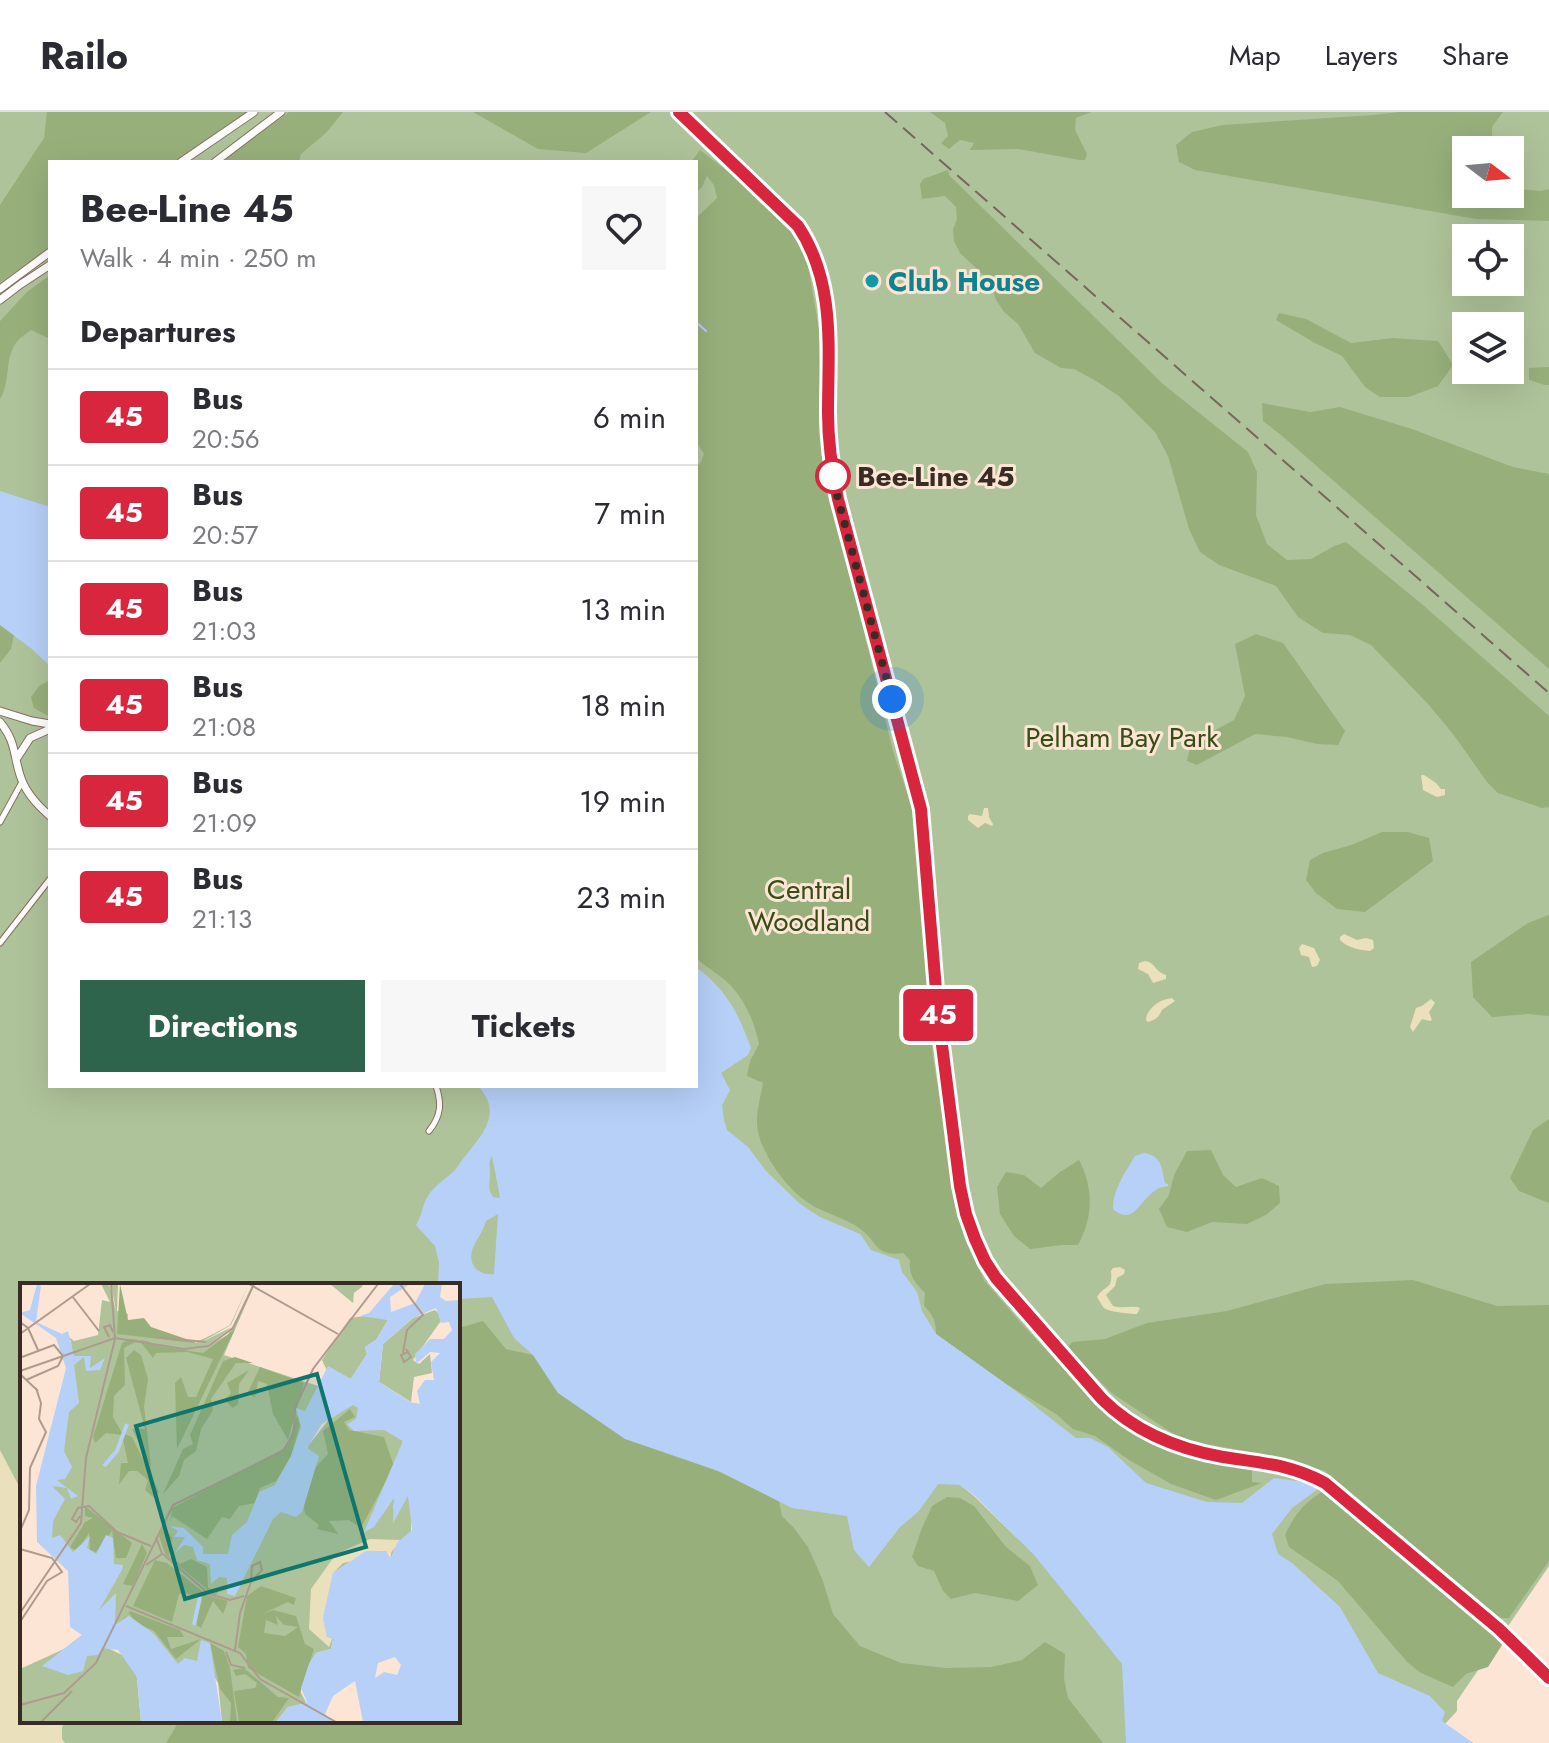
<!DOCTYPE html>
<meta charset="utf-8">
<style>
:root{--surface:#fff;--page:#f7f7f7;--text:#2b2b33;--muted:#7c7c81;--line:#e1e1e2;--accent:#2e644b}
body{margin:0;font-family:Jost,sans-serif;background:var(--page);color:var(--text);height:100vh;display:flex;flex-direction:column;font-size:30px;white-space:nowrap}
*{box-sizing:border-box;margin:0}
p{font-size:26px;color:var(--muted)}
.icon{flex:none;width:44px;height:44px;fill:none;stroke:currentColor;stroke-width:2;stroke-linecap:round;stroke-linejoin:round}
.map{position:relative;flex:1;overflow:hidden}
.side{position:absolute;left:48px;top:48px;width:650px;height:928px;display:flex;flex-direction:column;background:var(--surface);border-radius:0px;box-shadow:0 8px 32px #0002}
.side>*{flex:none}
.badge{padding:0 16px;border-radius:6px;font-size:28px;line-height:52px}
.needle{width:52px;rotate:106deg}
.buttons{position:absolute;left:1452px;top:24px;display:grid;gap:16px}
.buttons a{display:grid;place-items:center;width:72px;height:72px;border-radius:0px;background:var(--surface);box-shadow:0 8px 32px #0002;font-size:40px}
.you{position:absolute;width:40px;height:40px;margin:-20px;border:6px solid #fff;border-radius:50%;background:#1a73e8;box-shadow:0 0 0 12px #1a73e833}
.map>.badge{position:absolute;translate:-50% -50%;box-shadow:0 0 0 4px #fff}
h2{padding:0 32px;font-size:30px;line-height:72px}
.round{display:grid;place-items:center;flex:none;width:84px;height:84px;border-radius:0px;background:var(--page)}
.summary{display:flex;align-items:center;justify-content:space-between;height:136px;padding:0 32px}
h1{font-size:38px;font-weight:700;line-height:60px}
.button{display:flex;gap:16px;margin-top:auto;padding:16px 32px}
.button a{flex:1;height:92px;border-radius:0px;background:var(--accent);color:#fff;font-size:32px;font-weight:700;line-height:92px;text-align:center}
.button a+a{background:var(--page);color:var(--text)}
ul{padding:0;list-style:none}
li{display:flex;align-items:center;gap:24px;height:96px;padding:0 32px;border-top:2px solid var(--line)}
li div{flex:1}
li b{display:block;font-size:30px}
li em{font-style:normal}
li .badge{min-width:88px;font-weight:700;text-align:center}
header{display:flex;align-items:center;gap:48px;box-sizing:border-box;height:112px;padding:0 40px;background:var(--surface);border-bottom:2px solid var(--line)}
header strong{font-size:38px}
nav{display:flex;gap:44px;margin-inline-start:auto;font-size:28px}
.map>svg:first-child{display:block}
.green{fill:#afc39a;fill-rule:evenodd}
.forest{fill:#97b07b}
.sand{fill:#eae0bb}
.water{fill:#b7d0f8;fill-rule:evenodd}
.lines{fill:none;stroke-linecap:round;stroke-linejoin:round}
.stream{stroke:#b7d0f8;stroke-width:2}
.street-casing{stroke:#886f5d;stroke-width:7}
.secondary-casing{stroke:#886f5d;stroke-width:9}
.street{stroke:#fff;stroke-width:5}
.secondary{stroke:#fff;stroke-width:7}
.rail{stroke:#76665c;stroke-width:2;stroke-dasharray:16 8;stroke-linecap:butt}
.line-casing{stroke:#fff;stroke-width:18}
.line{stroke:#d7263d;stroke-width:12}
.walk{stroke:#382c25;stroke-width:8;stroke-dasharray:0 14.4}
.culture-dot{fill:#0f9aa8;stroke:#fde5d5;stroke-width:3}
.stop-dot{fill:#fff;stroke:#d7263d;stroke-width:4}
.labels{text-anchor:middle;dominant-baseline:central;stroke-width:6;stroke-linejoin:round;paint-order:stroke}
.culture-label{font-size:28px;font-weight:bold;fill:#0d838f;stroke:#fde5d5;text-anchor:start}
.stop-label{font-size:28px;font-weight:bold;fill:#382c25;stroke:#fde5d5;text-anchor:start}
.park-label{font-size:28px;fill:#364e15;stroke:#fde5d5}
.inset-river{fill:none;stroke:#b7d0f8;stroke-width:4}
.inset-road{fill:none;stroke:#ae9b8f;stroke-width:2}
.view{fill:#0f766e;fill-opacity:0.15;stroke:#0f766e;stroke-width:4}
.inset-edge{fill:none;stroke:#382c25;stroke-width:4}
</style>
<header>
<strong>Railo</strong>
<nav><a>Map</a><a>Layers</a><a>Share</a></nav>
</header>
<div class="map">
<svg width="1549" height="1631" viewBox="0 0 1549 1631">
<rect width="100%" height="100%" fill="#fde5d5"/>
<path class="green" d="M0,0H1549V1454L1457,1589V1599L1445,1612L1473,1631H1414L1223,1417L1067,1342L1036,1295L1006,1272L936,1222L777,1120L696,974V50H50V974H514L913,1335L974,1384L1015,1424L1095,1491L1185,1631H0ZM1466,38H1510V82H1466ZM1466,126H1510V170H1466ZM1466,214H1510V258H1466ZM22,1173H458V1609H22Z"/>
<path class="forest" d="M47,0H247L174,50H50V135L0,171V93L44,26Z
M289,0H343L327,20L301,42L299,50H221Z
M473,0H651L586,41L538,37Z
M930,0H1091L1076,6L1075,18L1087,42L1085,48H1080L1018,37L970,38L974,31L960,28L949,37L941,31L948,24L945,11Z
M1399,0H1503L1492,15V38H1466V82H1510V76L1540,79L1549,77V109L1476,107L1195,58L1179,50L1176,33L1192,20L1222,13L1373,3Z
M700,38L749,76L788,112L807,147L820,223L824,356L893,639L912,696L933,946L964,1125L984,1168L1021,1211L1089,1284L1128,1319L1165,1338L1219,1351L1252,1352V1370L1262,1371L1216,1388L1171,1372L1129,1348L1095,1324L1073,1317L1056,1302L1006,1272L936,1222C936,1209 933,1203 924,1194L925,1181C915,1171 908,1163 910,1148L903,1141C877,1145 878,1132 863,1119C848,1106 824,1102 807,1090C785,1075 756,1036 757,1008C757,996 761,983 763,971L747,964L750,949L759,932C755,912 746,890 731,874C721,863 707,856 696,846V355L701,350L704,342L696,329V106L717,86L714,73L707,64L702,75L696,80V50H691Z
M948,58L949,63L1163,272L1248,340L1257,360L1256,403L1267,432L1287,448L1311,447L1334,434L1346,430L1423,493L1549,604V695L1542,696L1498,681L1487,670L1453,622L1428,592L1371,533L1350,523L1323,521L1298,505L1276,474L1219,453L1200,440L1189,417L1168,344L1155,320L1119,284L1096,269L1074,257L1061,256L1035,241L1018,212L1004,200L995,186L992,171L960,141L954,129L953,117L957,107L956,95L945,84L922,87L920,72L923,67Z
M50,163V227L31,218C26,222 19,226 16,231C4,248 11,270 0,287V209L27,180Z
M1279,201L1306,207L1351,231L1393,226L1438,229L1453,253L1438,274L1409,285H1380L1365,275L1342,244L1313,230L1276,208Z
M1549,255V273H1545L1529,268V256Z
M1262,291L1310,300L1340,295L1412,317L1513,355L1549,362V557L1281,323L1263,309Z
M0,513L14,523L11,537L0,551Z
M1256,522L1283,531L1345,619L1338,633L1317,632L1287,625L1255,622L1197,653L1187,649L1191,631L1234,608L1245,584L1235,532Z
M50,568V605L34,596L31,585L39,574Z
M1382,720H1408L1429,726L1433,749L1365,800L1337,797L1316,781L1306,768L1310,748L1323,741L1351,733Z
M1549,803V904L1528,902L1492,905L1473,885L1471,850L1528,811Z
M1549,1007V1091L1519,1079L1510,1066L1533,1018Z
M1211,1038L1223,1063L1236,1075L1262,1066L1279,1074L1280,1091L1266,1103L1247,1112L1212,1110L1187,1120L1167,1115L1159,1097L1169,1083L1174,1063L1187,1039Z
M1079,1048C1094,1076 1093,1106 1078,1133H1062L1030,1137L1014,1124L1000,1102L997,1075L1006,1060L1024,1063L1041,1076L1060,1060Z
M1413,1168L1497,1194L1549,1193V1449L1509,1506H1501L1491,1501L1325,1359L1280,1346L1181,1327L1113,1282L1066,1237L1072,1230L1105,1227L1147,1211L1227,1199L1325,1172Z
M483,1209L506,1237L533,1243L558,1281L779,1389L782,1404L793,1415L808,1435L823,1469L833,1502L860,1534L901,1551L946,1556L991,1555L1022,1548L1045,1530L1065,1542L1064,1567L1068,1586L1103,1631H166L179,1609H458V1214L462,1215Z
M1326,1378L1495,1519L1500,1526L1502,1533L1488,1555L1466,1562L1453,1575L1421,1561L1407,1550L1338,1469L1289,1435L1285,1423C1294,1403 1306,1388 1326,1378Z
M947,1385L960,1386L974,1394L1006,1435L1030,1454L1038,1473L1018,1489L975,1481L951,1487L943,1479L934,1459L918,1454L912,1445L922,1416L932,1394Z"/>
<path class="sand" d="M1421,663H1424L1436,671L1441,677H1445V683L1437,685L1423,678Z
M984,696H988L989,705L993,712L992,714L985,711L978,716L968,708V704L970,702L982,704Z
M1344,822L1357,828L1366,826L1373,828L1374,836L1370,839C1360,838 1348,836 1340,828V825Z
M1302,832L1314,836L1320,848L1317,854L1312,855L1309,845L1301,843L1299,836Z
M1145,849C1155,850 1156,861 1166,863V867L1153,871L1148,862L1138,857L1139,851Z
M1167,887L1172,886L1175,889L1162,898C1158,906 1157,907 1148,910L1146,908C1146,899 1157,889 1167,887Z
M1431,887L1435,891L1429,900L1432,908L1430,909L1422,907L1413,920L1410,915L1416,896L1422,894Z
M1120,1155L1125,1158L1124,1162L1117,1166L1115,1174L1106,1183L1113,1194C1123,1197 1132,1193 1140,1196L1137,1202C1131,1202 1109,1200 1104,1196C1102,1194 1099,1188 1097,1185C1105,1172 1113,1179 1111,1159L1113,1156Z
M0,1338L22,1380V1609H66L62,1615V1627L65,1631H0Z"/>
<path class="water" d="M0,379L50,395V554L32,537L0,513Z
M696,855C727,878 738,901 751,936L748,943L721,961L730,978L722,993L724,1008L727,1018L748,1035L766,1059L800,1092L820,1105L860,1122L871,1138L899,1148L902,1160L917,1180L922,1199L936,1222L1006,1272L1076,1326H1090L1108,1335L1146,1371L1207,1390L1242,1391L1274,1366L1305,1370L1318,1377L1292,1396L1272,1422L1278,1442L1292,1451L1340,1495L1378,1561L1430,1584L1445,1600L1442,1609L1473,1631H1126L1122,1552L1035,1444L975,1384L960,1373L938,1372L919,1399L900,1415L869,1455L854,1438L847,1404L792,1396L721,1360L625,1327L558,1281L533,1243L514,1226L492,1185L460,1187L458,1186V1173H438L439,1150L435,1134L416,1113C422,1104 422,1093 428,1084C435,1073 446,1067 455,1058C459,1053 462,1048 466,1043C485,1020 502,1000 478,974H696ZM492,1044L500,1085L499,1086L493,1085C487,1076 490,1072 490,1062C490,1054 488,1051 492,1044ZM498,1102L494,1162C480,1164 468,1154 472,1139C475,1129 483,1120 486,1109Z
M1144,1041C1162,1044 1162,1056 1165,1071L1168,1072V1074C1164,1075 1159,1075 1156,1078C1140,1087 1134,1115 1113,1097C1113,1077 1125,1061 1135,1044Z"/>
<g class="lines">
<path class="stream" d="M696,210L706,219"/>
<g class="street-casing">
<path id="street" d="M0,710L22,670
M0,831L50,767
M429,1019C441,1004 442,992 436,974"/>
</g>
<g class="secondary-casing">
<path id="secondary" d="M679,0C704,24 729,47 754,71C772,87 792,104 804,124C838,178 828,243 828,302C828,331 832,359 838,387L921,697L938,902L960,1074L966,1102L985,1149L1010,1184L1102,1287L1133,1312L1149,1322L1185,1336L1225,1345L1296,1357L1325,1371L1499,1517L1549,1566
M181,50L254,0
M215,50L281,0
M0,177L50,140
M0,188L21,172L50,153
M0,599L32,609L50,612
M0,610C16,630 13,641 20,663C25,680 37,693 50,704
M17,646L30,626L50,617"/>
</g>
<use href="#street" class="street"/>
<use href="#secondary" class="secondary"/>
<path class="rail" d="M885,0L1549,581"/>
</g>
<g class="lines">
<g class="line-casing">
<path id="line" d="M679,0L798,114C836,171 828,236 828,301C828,330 832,358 838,387L921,697L938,902L960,1074L966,1102L975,1127L985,1149L996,1166L1102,1287C1135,1320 1178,1337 1223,1345C1261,1351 1290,1352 1325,1371L1499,1517L1549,1566"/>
</g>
<use href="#line" class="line"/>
<path class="walk" d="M833,364L832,360L838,387L892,587"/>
</g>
<circle class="culture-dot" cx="872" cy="169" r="8"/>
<circle class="stop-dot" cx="833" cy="364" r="16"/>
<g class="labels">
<g class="culture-label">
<text x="888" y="169">Club House</text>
</g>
<g class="stop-label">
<text x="857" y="364">Bee-Line 45</text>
</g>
<g class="park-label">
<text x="1122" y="625">Pelham Bay Park</text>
<text x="809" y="777">Central<tspan x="809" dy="32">Woodland</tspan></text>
</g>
</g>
<g transform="translate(20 1171)">
<rect width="440" height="440" fill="#fde5d5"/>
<path d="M81,1H89L96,28L91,1H98L97,28L108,31L107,37L176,60L210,42L229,1L211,42L178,61L212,44L185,64L208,52L233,5L204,72L298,103L307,88L302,77L330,35L351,32L368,37L356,57L345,64L347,71L331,96L316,94L289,121L265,194L235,226L216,261V292L234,273L254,229L276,216L288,163L321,121L347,114L356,136H374L368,144L383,153L382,171L389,167V173L386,178L380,175L356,224L362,227L375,214L373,226L384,212L391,213V249L376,261L370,279L371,270L346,268L313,290L303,335L307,354L314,352L311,366L296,370L289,381L280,408L288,423L268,424L256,439H202L198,400L189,385H168L163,399L130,350L106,341L95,353L98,344L92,332L79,327V308L70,289L28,252L27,212L29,202L37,201L31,197L53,88L51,58L43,49L54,58L78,52L82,17L90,19ZM310,1H341L343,3L334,10L333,20ZM415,27L423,35L393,77L399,81L410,71L412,90L394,94L391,119L359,99L363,61L393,35ZM62,352L108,375L117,395L121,439H0V386L44,366Z" fill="#afc39a"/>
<path d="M100,1L108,37L124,35L131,44L175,59L203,49L174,60L97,51ZM215,46L157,166L155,100L161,94L168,114H176L193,76L167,69L136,70L133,75L119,57L104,65L105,102L94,113L93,134L102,150L112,154L139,209L134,215L125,207L128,197L117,188H109L99,202L101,180H108L102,152L86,150L75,160L73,154L102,60L110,56L127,58L138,63L183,70ZM114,67L121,72L128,96L124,123L131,184L112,146H125L106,75ZM215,74L233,80H216L211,87L191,116L193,127L181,146L176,168L164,177L159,193L143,211L163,166L173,161L170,152L203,78ZM240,84L284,100L268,157L253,131L247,101L238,98L235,114L227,111ZM229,87L219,101L218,121L213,125L204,117L211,110L207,100ZM330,126L335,134L324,139L329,147L364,154L374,183L341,245L329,237L309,238L318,251L297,246L299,242L285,231L284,223L295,185L308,171L303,148ZM277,132L280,142L271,173L256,198L240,205L235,220L219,223L210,236L202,234L187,256L152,233L150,241L152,225L267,164ZM65,223L112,260L106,275H96L92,248L76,269L70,267L69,250L57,268L50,264L65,239L73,235L65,233ZM144,243L152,255L149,273L160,281L171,276L187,284L188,305L199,308L195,313L145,271L139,253ZM122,261L127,270L113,303L103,301ZM135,277L147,280L187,312L208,318L203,331L193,318L181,345L175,341L182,317L167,310L159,311L152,339L113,323ZM241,303L276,315L274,322L268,319L242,331L253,327L276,333L285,361L294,366L279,414L228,385L226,371L218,364L227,313ZM256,333L264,342L278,344L265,353L244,350L246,337L258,342ZM110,328L160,347L164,354H147L151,366L181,356L156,376L134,348L116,340L109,330L97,343ZM190,360L204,368L210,385L217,439H210L211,420L200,406ZM224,385L258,414L269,415L253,438L219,439L214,408L235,405L237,400L225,391L216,393L213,387Z" fill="#97b07b" fill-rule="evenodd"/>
<path d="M350,256L380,257L371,270L323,280L313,290L303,335L307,354L314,351L309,364L289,346L291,306L316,271Z" fill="#eae0bb"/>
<path d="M17,1L21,3L16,39L42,51L48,48L54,73H71L70,85L85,75L80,87L66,88L64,74L54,82L59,120L49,129L44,168L52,184L45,196L37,197L58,213L51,216L47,205L32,203L45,216L33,238L32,255L40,252L53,269L70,253L67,265L76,271L86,252L93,255L94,281L103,282L102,287L79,327L96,310L95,342L109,333L133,350L158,381L165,375L177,378L181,357L190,360L202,439H121L117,394L98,367L82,365L78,372L67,373L63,388L48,392L22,383L62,352L50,344L48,288L17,259L16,203L46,85L36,55L0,30L10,27ZM374,1H390L370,14L371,29L395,20L405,1H422L420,14L426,18L440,17V439H343L335,398L313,413L305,431L313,439H256L268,424L287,419L281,405L289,381L296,370L311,366L313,356L307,354L303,335L313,290L346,268H366L371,275L377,260L392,247L388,213L373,240L374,215L354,244L344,249L383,158L364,147L334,148L327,141L336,136L338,125L333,122L302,141L287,165L299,173L282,229L276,234L261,229L253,236L215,313L207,311V295L199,294L191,301L190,281L177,277L173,264L164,262L155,270L165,254H154L158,248L150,243L164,245L183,264V271H208L212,252L227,239L239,209L255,202L271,173L281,144L276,125L285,128L308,83L331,96L347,71L345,64L356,57L368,37L340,33L349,30ZM416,25L421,40L429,39L432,47L424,56H410L395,71L396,81L410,69L420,70L411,79L414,97H405L397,108L400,121L390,119L359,99L363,61L393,35ZM375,374L381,382L377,392L364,389L355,395L358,380Z" fill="#b7d0f8" fill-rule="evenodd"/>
<path class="inset-river" d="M84,183L97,168L107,141M174,342L180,313"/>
<path class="inset-road" d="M229,1L318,51M380,1L403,32L387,47L383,70M52,13L79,48M0,39L8,45L18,67M0,51L70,1M89,54L84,44L90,42L93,49M135,54L186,59M386,66L391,74L384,79L381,72L388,69M2,74L34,62L43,73L38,83L6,97M0,88L95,55L164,66L188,63L213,45L234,1M0,91L18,108M60,233L56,239L52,236L58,225L69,223L97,249L131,263M0,248L9,227L10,185L26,149L19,136L21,120L16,105M0,266L32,275L42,289L27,298L0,339M143,271L189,311L210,317L224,313M126,282L142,271L136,254M106,323L220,370L240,396L316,439M0,330L61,240L66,175L95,56L91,1M215,367L220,330L231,299L242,287L240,279L232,283L231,299M206,369L211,382L225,385M0,422L44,410L76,380L153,222L263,168L274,150L275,125L293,86L358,1M21,439L52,408"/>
<path class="view" d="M297,91L346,264L165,316L116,143Z"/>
<rect width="440" height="440" class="inset-edge"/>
</g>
</svg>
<div class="buttons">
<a><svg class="needle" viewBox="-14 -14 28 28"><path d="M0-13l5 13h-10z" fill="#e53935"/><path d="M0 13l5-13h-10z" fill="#7c7c81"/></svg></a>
<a><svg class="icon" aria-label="locate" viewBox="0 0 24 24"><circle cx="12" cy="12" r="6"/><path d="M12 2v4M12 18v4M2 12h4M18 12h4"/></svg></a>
<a><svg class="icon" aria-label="layers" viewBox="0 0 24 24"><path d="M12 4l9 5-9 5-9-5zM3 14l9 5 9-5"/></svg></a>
</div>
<div class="you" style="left:892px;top:587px"></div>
<b class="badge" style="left:938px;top:903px;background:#d7263d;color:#fff">45</b>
<section class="side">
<div class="summary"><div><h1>Bee-Line 45</h1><p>Walk · 4 min · 250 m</p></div><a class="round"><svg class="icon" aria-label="heart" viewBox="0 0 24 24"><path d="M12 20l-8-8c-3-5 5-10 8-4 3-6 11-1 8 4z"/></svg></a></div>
<h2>Departures</h2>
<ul>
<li><span class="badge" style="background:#d7263d;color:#fff">45</span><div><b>Bus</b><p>20:56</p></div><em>6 min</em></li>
<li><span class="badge" style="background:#d7263d;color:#fff">45</span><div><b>Bus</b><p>20:57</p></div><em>7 min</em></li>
<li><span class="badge" style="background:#d7263d;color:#fff">45</span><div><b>Bus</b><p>21:03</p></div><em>13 min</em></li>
<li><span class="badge" style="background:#d7263d;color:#fff">45</span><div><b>Bus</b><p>21:08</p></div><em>18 min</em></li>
<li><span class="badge" style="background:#d7263d;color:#fff">45</span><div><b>Bus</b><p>21:09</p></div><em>19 min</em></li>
<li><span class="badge" style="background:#d7263d;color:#fff">45</span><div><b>Bus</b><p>21:13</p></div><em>23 min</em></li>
</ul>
<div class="button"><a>Directions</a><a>Tickets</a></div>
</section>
</div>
